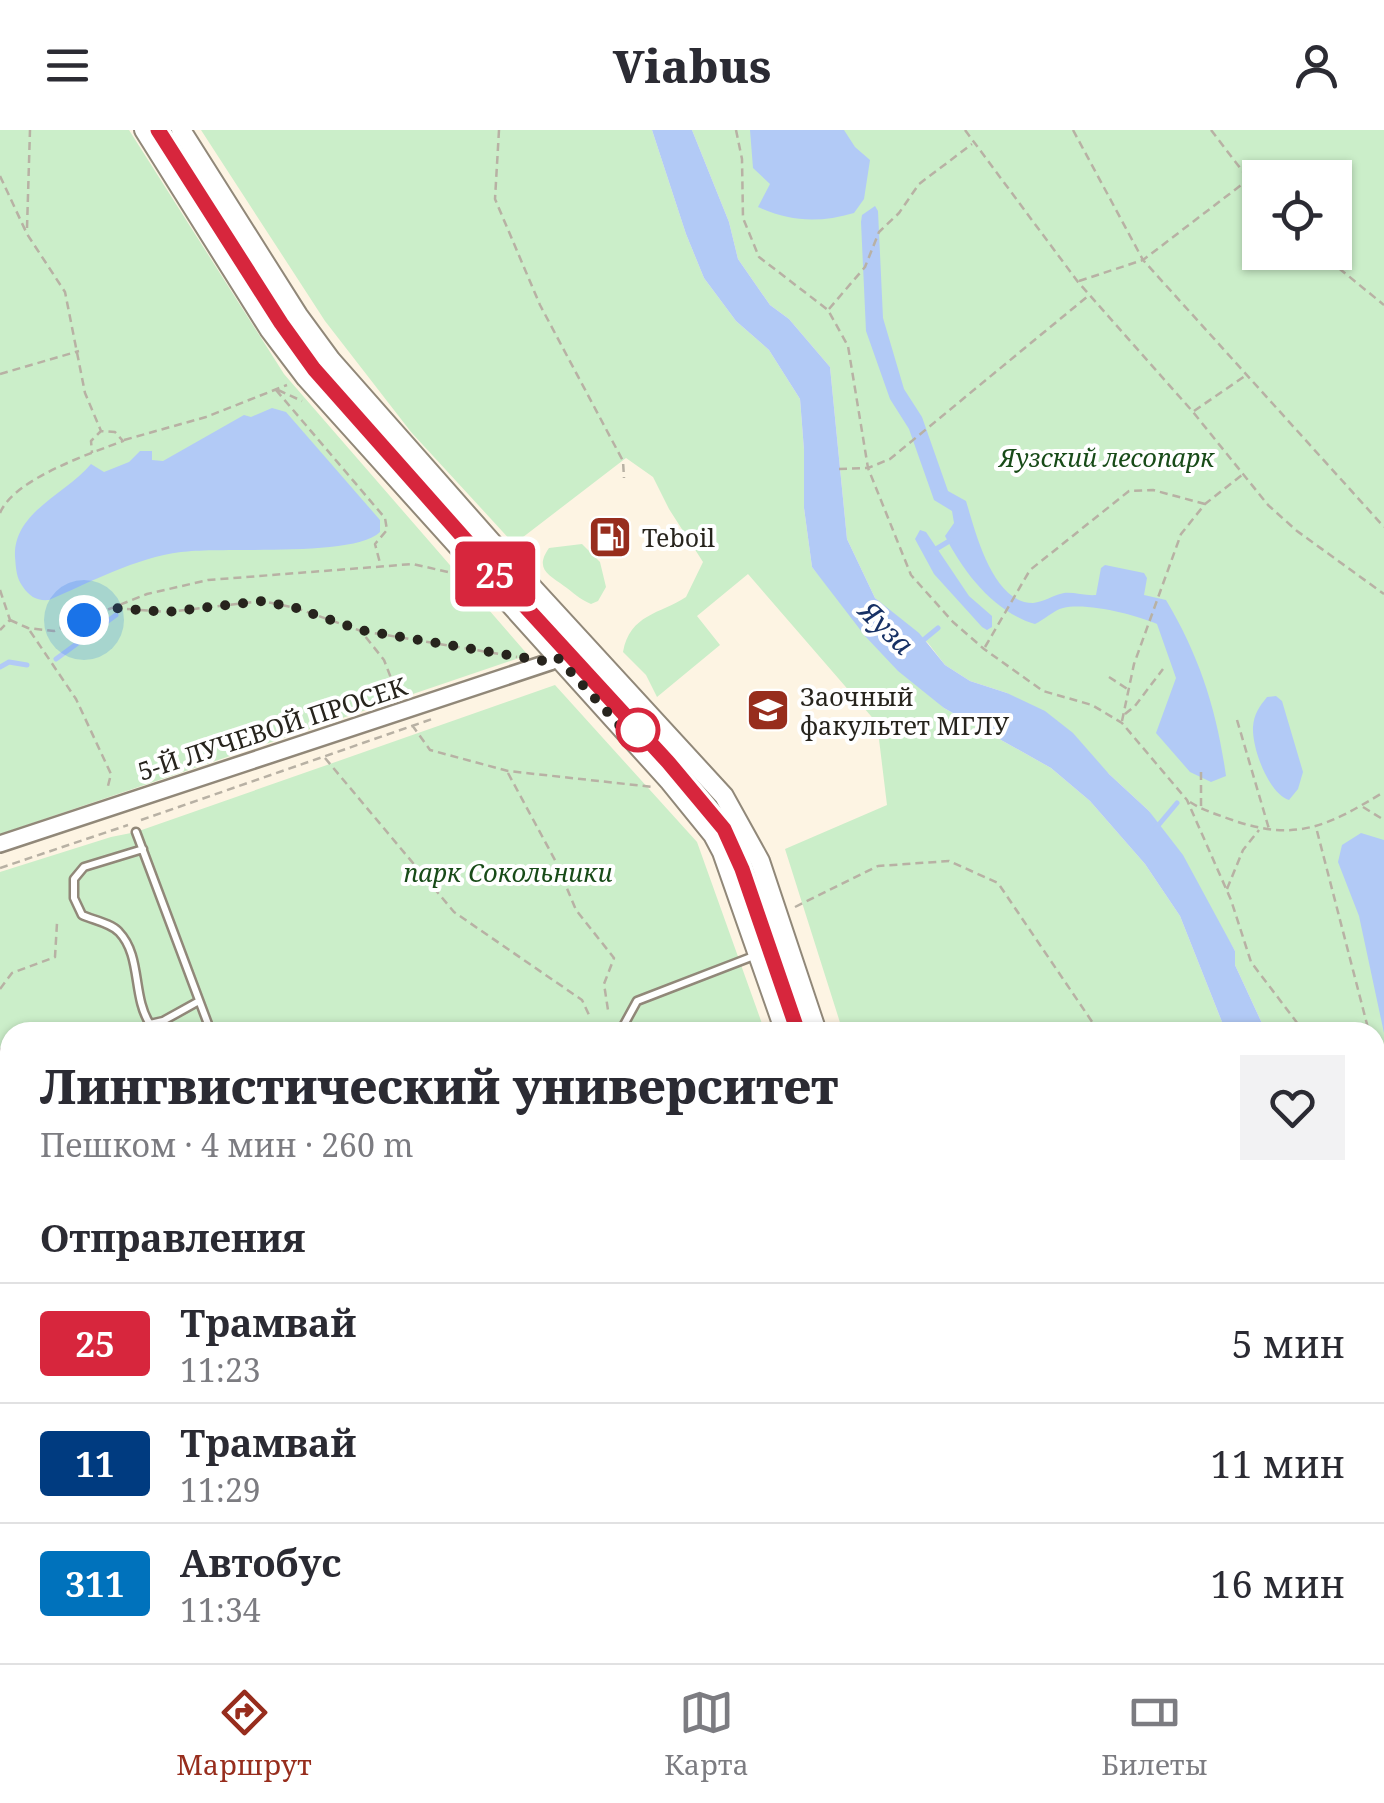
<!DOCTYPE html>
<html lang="ru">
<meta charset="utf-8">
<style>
:root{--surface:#fff;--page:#f2f2f3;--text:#2b2b33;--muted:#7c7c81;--line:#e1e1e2;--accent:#972d1d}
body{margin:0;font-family:"Noto Serif",serif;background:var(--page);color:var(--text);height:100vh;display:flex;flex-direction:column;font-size:38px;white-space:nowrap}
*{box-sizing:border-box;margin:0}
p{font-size:32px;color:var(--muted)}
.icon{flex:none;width:55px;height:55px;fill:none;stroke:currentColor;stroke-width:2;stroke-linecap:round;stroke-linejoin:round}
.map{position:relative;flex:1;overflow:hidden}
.details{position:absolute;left:0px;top:892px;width:1385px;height:642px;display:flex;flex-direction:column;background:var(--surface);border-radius:30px 30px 0 0;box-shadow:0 2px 8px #0004}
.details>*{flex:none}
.badge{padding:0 20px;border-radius:8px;font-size:35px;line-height:65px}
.tools{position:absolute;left:1242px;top:30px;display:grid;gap:20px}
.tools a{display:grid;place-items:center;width:110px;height:110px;border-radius:0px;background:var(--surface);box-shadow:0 2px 8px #0004;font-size:50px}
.you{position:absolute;width:50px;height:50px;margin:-25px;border:8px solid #fff;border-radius:50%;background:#1a73e8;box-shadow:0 0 0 15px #1a73e833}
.map>.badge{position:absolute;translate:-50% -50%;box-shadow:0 0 0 5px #fff}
h2{padding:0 40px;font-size:38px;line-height:90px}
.round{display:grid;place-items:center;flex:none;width:105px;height:105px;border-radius:0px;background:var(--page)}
.overview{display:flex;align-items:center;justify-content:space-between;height:170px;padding:0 40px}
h1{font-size:48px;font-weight:800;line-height:75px}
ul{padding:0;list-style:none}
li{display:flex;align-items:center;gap:30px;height:120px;padding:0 40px;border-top:2px solid var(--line)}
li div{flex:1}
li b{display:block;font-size:38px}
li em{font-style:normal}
li .badge{min-width:110px;font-weight:700;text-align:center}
header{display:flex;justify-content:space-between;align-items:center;height:130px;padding:0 40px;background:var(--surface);font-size:45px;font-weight:800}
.dock{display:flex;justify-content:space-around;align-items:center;height:140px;border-top:2px solid var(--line);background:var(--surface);font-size:28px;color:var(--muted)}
.dock a{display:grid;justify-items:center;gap:5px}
.dock .on{color:var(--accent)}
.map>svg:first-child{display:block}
.green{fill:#cbeec9;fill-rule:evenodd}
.water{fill:#b2caf6}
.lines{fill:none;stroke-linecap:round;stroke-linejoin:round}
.stream{stroke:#b2caf6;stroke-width:5}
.service-casing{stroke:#918879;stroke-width:11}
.tertiary-casing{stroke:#918879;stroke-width:20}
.secondary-casing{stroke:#918879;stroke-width:22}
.path{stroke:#b8b1a4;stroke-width:2.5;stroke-dasharray:8 5;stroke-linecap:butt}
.service{stroke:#fff;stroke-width:6}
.tertiary{stroke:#fff;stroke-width:15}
.secondary{stroke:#fff;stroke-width:18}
.tram{stroke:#767166;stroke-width:2.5}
.line-casing{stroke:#fff;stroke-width:22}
.line{stroke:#d7263d;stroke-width:15}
.walk{stroke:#27241d;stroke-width:10;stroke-dasharray:0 18}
.stop-dot{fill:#fff;stroke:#d7263d;stroke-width:5}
.labels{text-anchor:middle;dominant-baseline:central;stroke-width:8;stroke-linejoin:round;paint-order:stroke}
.park-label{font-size:25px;font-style:italic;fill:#184b18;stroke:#fff}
.poi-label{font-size:25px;fill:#27241d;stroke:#fff;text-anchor:start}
.street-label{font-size:25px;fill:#27241d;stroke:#fff}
.water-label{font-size:28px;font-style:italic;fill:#173165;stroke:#fff}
</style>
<header><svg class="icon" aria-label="menu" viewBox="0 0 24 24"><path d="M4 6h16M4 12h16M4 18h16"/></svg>Viabus<svg class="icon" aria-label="person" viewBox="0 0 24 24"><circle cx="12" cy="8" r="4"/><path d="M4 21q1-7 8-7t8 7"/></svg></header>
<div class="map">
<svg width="1384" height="1533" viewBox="0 0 1384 1533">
<rect width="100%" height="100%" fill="#fdf4e3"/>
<path class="green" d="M0,0H129L284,244L528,525L0,704Z
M201,0H652L686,104L704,148L736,191L769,220L800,269L804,320V378L812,437L847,479L944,578L1051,638L1090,671L1145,734L1180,786L1226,902H843L785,719L887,675L877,593L748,444L697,486L720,515L657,567L646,545L623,522C630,484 660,484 686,467L703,432L669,379L653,347L626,328L514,414L411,302L325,191Z
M692,0H1384V1140L1375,1126V902H1266L1235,835V821L1149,681L1109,644L1007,563L970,551L945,535L928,513L875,468L847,409L830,237L789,189L770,175L738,129L729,92ZM1260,48H1335V122H1260Z
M582,414L600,432L606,457L598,471L591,474C579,469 574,463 564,456C549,445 534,439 549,418Z
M555,555L697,712L765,902H10V1525H1095L1098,1533H0V742L111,707L136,702Z
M1375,1202L1384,1214V1364L1375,1365Z"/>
<path class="water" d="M652,0H692L729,92L738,129L770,175L789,189L830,237L847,409L875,468L919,503L945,535L970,551L1007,563L1045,581L1073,603L1109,644L1149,681L1183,725L1235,821V835L1266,902H1226L1180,786L1145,734L1090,671L1051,638L944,578L898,541L865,506L812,437L804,378V320L800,269L769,220L736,191L704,148L686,104Z
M750,0H844L855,17L870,30L864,69L854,83C820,93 790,92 758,77L770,54L753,38Z
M875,76L878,81L883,188L904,259L922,287L948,361L966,371C975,400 992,473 1033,473C1044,472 1053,465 1064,463C1074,462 1086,466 1096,465L1101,438L1105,435L1144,443L1147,448L1144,465L1166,470C1200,527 1217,581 1226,646L1211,652L1190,642L1156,603L1176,548L1157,494C1137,485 1086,472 1063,478C1054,480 1044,490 1035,494C994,482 964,443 945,406L954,393L952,381L934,370L909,299L890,269L866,201L861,92L862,85Z
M272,278L286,282L380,390V402C353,428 224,416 181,422C135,428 91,452 49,470C37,471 30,467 23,457C16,448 16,438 15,427C13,382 65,365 91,334L104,342L129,332L140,321H152V330L163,331L244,285L251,287Z
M920,400L926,402L969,466L992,486V497L987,500L982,497L934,444L915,409Z
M1276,566L1282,571L1303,642L1298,659L1289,670C1268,663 1252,618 1253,597C1254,584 1259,577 1267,567Z
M1361,703L1384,710V903L1359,786L1338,732L1342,715Z
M1375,1126L1384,1140V1214L1375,1202Z"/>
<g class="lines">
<path class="stream" d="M933,424L936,419L951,410
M921,512L938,498
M56,529L116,485
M0,537L9,532L27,535
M1156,698L1177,673"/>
<g class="service-casing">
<path id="service" d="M136,702L211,902
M143,719L84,737L74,749V768L82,785C93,790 111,793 119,802C142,826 132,867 150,894L163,891L199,871
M620,902L637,871L785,814
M0,1078L10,1075
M1375,1483L1384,1482
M397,1533L400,1525
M1319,1533L1321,1525"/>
</g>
<g class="tertiary-casing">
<path id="tertiary" d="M0,714L550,532L585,514"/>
</g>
<g class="secondary-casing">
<path id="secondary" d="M144,0L269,199L306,248L670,652L713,705L722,722L785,902
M181,0L298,185L331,230L511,434L724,666L760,731L817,902
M1375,1373H1384
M1375,1397L1384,1396
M1123,1525L1131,1533
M1162,1525L1169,1533
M1184,1525L1185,1533"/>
</g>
<path class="path" d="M499,0L495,69L540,175L623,331L624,348
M736,0L742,29L743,88L759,127L828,180L848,216L868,338L911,445L953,492L984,519L1043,561L1092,575L1122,593L1187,670L1231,770L1251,832L1304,902
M965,0L1078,152L1193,282L1268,375L1297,401L1384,464
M1073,0L1143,130L1384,397
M1211,0L1260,64
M0,46L27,104L65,162L85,263L101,301
M27,98L30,0
M1319,122L1384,175
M1079,151L1143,130L1249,49
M829,179L865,137L879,102L899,83L919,54L972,14
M0,244L79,221
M276,260L385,388L387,400L375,414L380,433
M278,260L302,271
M1194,281L1245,246
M124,310L206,287L287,255
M839,339L868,338L890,329L1088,166
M0,383C14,349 89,324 123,311L115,302L101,301L91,311L92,323
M0,460L10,490L0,500
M114,478L167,482L262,471L296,478L361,501L384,530L398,566
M10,490L28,498L54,501L147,464L208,450L413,434L461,445
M30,501L76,569L111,644L108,656
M362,501L517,527
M985,517L1030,440L1129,361L1153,360L1205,374
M1109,547L1129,560
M1125,584L1135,576L1163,539
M1237,590L1269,699
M1122,591L1134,534L1181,404L1205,374L1242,345
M412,595L430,620L508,641L653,657
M325,628L454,782L582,870L589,885
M1201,642V679
M508,643L556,732L576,780L614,828L604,854L608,880
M1190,672C1204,681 1219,685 1235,691C1298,712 1329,695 1384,662
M1363,677L1384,690
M141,690L435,588
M1317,701L1369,902
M0,738L128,695
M1227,759L1243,720L1259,700
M795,777L878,736L949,731L998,753L1099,902
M0,859L12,843L55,827L57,793
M1375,917L1384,931
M0,918L10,943
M1375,1033L1384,1046
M0,1254L10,1256
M1375,1256L1384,1263
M0,1328L10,1334
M1375,1340L1384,1344
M0,1397L10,1385
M343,1525L350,1533
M636,1525L641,1533
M790,1525L819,1533
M320,1533V1525"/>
<use href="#service" class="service"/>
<use href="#tertiary" class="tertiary"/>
<use href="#secondary" class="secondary"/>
<path class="tram" d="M158,0L281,193L314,239L501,451L668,632L724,699L742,739L798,902
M1375,1382L1384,1381
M1139,1525L1145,1533
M1165,1525V1533"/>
</g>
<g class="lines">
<g class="line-casing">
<path id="line" d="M158,0L281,193L314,239L502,451L668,632L724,699L742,739L798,902"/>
</g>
<use href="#line" class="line"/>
<path class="walk" d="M84,490L114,478L167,482L262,471L296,478L360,500L550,532L558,528L631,608L638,600"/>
</g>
<defs>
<g id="fuel-square" transform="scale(2.25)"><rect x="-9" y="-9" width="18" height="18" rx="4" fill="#972d1d" stroke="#fff"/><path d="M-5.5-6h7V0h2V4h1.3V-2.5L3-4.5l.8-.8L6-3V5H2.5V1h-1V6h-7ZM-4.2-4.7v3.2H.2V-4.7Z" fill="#fff"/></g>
<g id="university-square" transform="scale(2.25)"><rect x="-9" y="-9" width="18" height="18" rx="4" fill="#972d1d" stroke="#fff"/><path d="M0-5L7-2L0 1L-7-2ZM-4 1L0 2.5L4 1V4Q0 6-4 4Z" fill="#fff"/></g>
</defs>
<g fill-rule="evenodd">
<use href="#fuel-square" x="610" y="407"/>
<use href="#university-square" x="768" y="580"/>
</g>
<circle class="stop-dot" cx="638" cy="600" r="20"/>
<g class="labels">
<g class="park-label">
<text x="1107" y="327">Яузский лесопарк</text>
<text x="508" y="742">парк Сокольники</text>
</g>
<g class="poi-label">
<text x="642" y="407">Teboil</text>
<text x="800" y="566">Заочный<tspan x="800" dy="29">факультет МГЛУ</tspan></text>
</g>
<g class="street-label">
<text transform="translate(272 598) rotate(-18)">5-Й ЛУЧЕВОЙ ПРОСЕК</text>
</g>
<g class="water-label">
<text transform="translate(887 497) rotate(44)">Яуза</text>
</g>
</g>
</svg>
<div class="tools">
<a><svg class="icon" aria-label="locate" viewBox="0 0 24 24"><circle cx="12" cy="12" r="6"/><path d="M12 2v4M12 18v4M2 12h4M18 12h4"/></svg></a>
</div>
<div class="you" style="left:84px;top:490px"></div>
<b class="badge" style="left:495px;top:444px;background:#d7263d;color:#fff">25</b>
<section class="details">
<div class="overview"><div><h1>Лингвистический университет</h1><p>Пешком · 4 мин · 260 m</p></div><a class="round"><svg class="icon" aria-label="heart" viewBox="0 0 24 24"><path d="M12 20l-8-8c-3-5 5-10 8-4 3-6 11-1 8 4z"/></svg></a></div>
<h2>Отправления</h2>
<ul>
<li><span class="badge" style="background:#d7263d;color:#fff">25</span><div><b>Трамвай</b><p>11:23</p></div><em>5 мин</em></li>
<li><span class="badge" style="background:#003b80;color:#fff">11</span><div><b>Трамвай</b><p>11:29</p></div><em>11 мин</em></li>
<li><span class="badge" style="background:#0072bc;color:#fff">311</span><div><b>Автобус</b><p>11:34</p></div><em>16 мин</em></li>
</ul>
</section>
</div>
<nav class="dock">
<a class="on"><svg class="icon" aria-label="directions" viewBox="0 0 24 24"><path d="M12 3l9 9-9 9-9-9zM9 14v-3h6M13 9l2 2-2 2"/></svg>Маршрут</a>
<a><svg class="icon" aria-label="map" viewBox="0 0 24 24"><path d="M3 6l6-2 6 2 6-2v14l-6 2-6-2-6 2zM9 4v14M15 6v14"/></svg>Карта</a>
<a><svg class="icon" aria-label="tickets" viewBox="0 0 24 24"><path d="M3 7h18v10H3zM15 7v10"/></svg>Билеты</a>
</nav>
